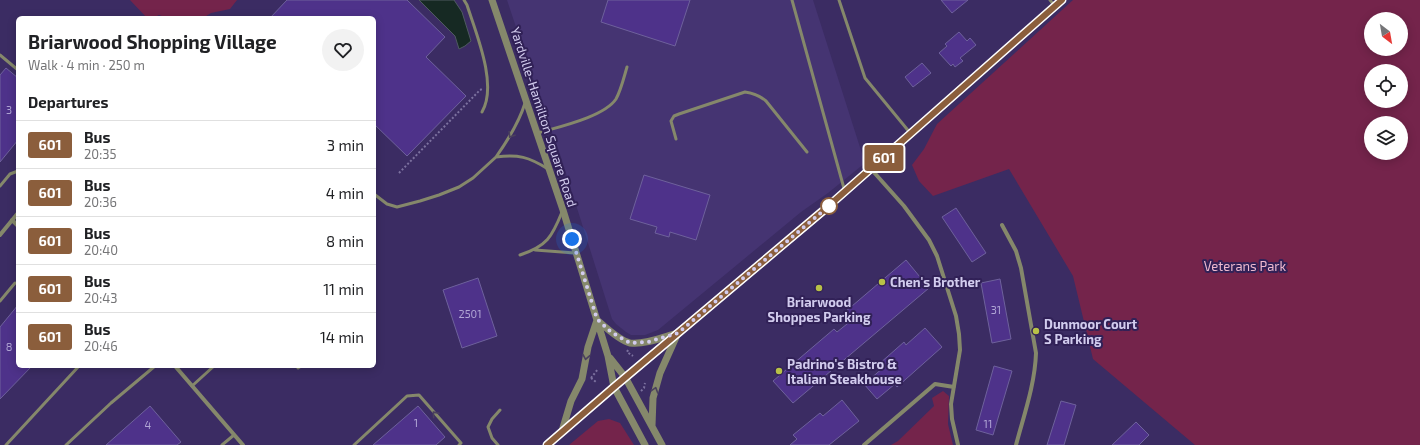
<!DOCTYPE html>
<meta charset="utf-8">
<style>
:root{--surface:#fff;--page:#f2f2f2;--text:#202124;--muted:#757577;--line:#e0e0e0}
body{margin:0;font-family:"Exo 2",sans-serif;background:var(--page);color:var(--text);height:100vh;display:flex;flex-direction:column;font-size:15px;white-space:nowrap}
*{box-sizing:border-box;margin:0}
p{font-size:13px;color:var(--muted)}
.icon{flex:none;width:22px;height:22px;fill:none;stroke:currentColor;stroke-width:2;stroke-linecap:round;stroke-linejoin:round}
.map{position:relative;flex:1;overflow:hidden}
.sheet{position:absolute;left:16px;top:16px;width:360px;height:352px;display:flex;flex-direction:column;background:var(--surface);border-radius:6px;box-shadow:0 2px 10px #0003}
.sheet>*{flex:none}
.badge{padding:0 8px;border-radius:3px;font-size:14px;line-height:26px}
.needle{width:26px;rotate:149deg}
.fabs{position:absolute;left:1364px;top:12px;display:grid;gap:8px}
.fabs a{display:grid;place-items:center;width:44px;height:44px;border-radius:50%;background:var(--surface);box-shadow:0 2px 10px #0003;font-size:20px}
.you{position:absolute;width:20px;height:20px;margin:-10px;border:3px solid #fff;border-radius:50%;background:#1a73e8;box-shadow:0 0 0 6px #1a73e833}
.map>.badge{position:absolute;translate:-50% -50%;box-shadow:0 0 0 2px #fff}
h2{padding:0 12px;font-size:15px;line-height:36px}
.round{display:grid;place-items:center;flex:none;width:42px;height:42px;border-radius:21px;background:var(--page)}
.overview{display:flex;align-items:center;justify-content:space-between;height:68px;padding:0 12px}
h1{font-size:19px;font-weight:700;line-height:30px}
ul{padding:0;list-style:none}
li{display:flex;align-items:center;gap:12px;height:48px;padding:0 12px;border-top:1px solid var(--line)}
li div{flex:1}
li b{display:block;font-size:15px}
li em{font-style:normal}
li .badge{min-width:44px;font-weight:700;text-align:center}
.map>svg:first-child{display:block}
.built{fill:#453472}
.green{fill:#74244b;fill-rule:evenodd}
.water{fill:#162923;stroke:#4e5a60}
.building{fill:#4e328a;stroke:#6e619c}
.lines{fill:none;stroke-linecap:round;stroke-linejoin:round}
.path{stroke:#7c719f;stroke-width:2;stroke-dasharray:2 2;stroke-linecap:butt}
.service{stroke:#85886b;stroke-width:3}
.minor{stroke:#85886b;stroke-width:4}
.tertiary{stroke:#85886b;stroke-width:7}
.oneway{stroke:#4a405d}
.line-casing{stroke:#fff;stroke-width:9}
.line{stroke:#8b5e3c;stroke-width:6}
.walk{stroke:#d2ccee;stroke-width:4;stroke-dasharray:0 7.2}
.stop-dot{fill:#fff;stroke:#8b5e3c;stroke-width:2}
.poi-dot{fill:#b8c147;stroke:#312157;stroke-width:1.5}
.labels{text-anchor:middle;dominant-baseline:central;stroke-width:4;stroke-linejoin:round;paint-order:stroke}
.number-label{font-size:11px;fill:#b1a6d5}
.street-label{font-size:13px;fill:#d2ccee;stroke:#312157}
.park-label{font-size:13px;fill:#f0bacf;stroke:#312157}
.poi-label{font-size:13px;font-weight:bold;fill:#d2ccee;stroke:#312157;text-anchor:start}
</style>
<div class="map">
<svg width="1420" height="445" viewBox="0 0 1420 445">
<rect width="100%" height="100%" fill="#3b2c63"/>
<path class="built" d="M507,0H813L865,163L828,193L801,212L658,330L645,335H631L626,332L616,324L612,319L559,151L544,111Z"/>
<path class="green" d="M130,0H237L230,9L211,13L203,18H167L159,15L153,18H147Z
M1073,0H1420V445H1195L1093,359L1073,276L1009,169L933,196L919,181L912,165L924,149L937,124ZM1371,19H1401V49H1371ZM1371,71H1401V101H1371ZM1371,123H1401V153H1371Z
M943,391L949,396L948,424L953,445H891L898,441L934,406L932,398Z
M609,419L620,423L634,445H569L598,421Z"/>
<path class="water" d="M419,0H454L462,12L471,41L465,46L459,49L455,36Z"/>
<path class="building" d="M287,0H407L445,37L426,57L466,96L407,156L374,124V18H270Z
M608,0H690L675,46L601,22Z
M941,0H968L952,13Z
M959,32L967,41L970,38L976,45L960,58L963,61L955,67L953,64L951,66L939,53L947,46L945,44Z
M922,63L931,73L913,87L905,77Z
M6,68L18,78V140L0,162V75Z
M644,175L710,195L696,240L670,232L669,237L655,233L657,227L630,219Z
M956,208L986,253L972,262L942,217Z
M906,260L929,288L793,403L773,381L834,329L837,332L852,320L845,312Z
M478,278L497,336L462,348L443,290Z
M1000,279L1011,339L992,343L981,283Z
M18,305V366H32L0,399V327Z
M925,328L942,347L897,387L895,384L877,399L864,384L883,368L879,364L904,342L906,345Z
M994,366L1012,371L993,435L976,430Z
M842,400L859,421L829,445H790L797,439L793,435L820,413L823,416Z
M1061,401L1076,405L1064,445H1047Z
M150,406L181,442L177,445H106Z
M418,406L445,437L436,445H373Z
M1136,422L1149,435L1139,445H1112Z"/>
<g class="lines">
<path class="path" d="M399,173L480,90L482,89
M628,350L627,352L633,356
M591,378L598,369
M591,378L596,382
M641,391L644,388L645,383"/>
<path class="service" d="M464,0L467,5C476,33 498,85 482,112
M792,0L845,192
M839,0L865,78L911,134
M1050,0L1055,6
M0,55L18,70
M525,103C519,123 508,140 496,157C518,154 529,157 548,169
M538,133C558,127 604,117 616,99C621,90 624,77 627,67
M676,139L671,121L674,116L679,114L745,92C753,93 759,95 766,101L807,152
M0,186L10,174L18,171
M374,194L387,204L397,207L420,201L439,195L459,187L473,178L496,157
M535,250L575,253
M520,255C547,246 552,237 562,212
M0,301L15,283
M298,368L301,366
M192,386L214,366
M6,445L79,366
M66,445L111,403L155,366
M222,445L234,435
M354,445L407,396L419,395L461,443L459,445
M498,445L492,438L488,427L492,419L500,410"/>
<path class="minor" d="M871,169L904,206L929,240L937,256L956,316L959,334L960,350L951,404L952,419L958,445
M12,220L18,226
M1002,225L1016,251L1021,268L1036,353C1035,384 1024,415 1016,445
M0,235L18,213
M175,366L243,445
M864,445L935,384L954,387"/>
<path class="tertiary" d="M492,0L563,210L608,356L614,387L645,445
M597,320C605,327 620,341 630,343C643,345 661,338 674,334
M610,358L625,377L662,445
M652,426L653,398L660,373L677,335
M562,431L571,401L582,379L588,347L597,320
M547,445L614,387L825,210L1062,0"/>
</g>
<defs><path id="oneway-chevron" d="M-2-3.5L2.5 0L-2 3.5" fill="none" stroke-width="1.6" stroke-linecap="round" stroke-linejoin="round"/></defs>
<g class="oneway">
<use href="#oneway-chevron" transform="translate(511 135) rotate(122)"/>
<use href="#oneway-chevron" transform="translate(586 357) rotate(100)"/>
<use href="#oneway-chevron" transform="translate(655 390) rotate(-73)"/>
<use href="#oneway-chevron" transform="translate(435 414) rotate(-131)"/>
</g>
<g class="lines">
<g class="line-casing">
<path id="line" d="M547,445L614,387L824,210L1062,0"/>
</g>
<use href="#line" class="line"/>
<path class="walk" d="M572,239L597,319L611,332L630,343L648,342L678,333L829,206"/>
</g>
<circle class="stop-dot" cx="829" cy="206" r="8"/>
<g class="poi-dot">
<circle cx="882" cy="282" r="4"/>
<circle cx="819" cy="288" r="4"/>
<circle cx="1036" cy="331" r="4"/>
<circle cx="779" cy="371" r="4"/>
</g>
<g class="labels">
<g class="number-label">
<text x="9" y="109">3</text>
<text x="996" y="309">31</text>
<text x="470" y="313">2501</text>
<text x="9" y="346">8</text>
<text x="416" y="422">1</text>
<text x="988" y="423">11</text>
<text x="148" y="424">4</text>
</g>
<g class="street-label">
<text transform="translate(544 117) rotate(72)">Yardville-Hamilton Square Road</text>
</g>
<g class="park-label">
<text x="1245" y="266">Veterans Park</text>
</g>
<g class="poi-label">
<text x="890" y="282">Chen's Brother</text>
<text x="819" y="302" text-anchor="middle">Briarwood<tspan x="819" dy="15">Shoppes Parking</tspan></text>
<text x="1044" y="324">Dunmoor Court<tspan x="1044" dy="15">S Parking</tspan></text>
<text x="787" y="364">Padrino's Bistro &amp;<tspan x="787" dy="15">Italian Steakhouse</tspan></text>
</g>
</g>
</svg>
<div class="fabs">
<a><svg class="needle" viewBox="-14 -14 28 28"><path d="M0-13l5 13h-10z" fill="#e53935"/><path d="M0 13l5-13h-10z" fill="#757577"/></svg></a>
<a><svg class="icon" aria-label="locate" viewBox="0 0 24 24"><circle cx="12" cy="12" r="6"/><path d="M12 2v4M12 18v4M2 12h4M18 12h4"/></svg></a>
<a><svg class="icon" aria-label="layers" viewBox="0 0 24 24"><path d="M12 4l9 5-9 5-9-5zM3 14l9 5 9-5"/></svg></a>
</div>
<div class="you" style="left:572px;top:239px"></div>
<b class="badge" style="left:884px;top:158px;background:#8b5e3c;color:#fff">601</b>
<section class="sheet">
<div class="overview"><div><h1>Briarwood Shopping Village</h1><p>Walk · 4 min · 250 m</p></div><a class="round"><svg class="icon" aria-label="heart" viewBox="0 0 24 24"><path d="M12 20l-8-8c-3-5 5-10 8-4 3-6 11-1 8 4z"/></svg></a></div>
<h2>Departures</h2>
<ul>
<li><span class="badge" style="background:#8b5e3c;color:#fff">601</span><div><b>Bus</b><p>20:35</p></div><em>3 min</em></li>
<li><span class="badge" style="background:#8b5e3c;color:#fff">601</span><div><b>Bus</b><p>20:36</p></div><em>4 min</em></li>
<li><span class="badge" style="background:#8b5e3c;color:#fff">601</span><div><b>Bus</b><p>20:40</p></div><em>8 min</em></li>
<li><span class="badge" style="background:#8b5e3c;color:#fff">601</span><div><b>Bus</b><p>20:43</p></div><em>11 min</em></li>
<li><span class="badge" style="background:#8b5e3c;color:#fff">601</span><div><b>Bus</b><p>20:46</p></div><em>14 min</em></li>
</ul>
</section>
</div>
